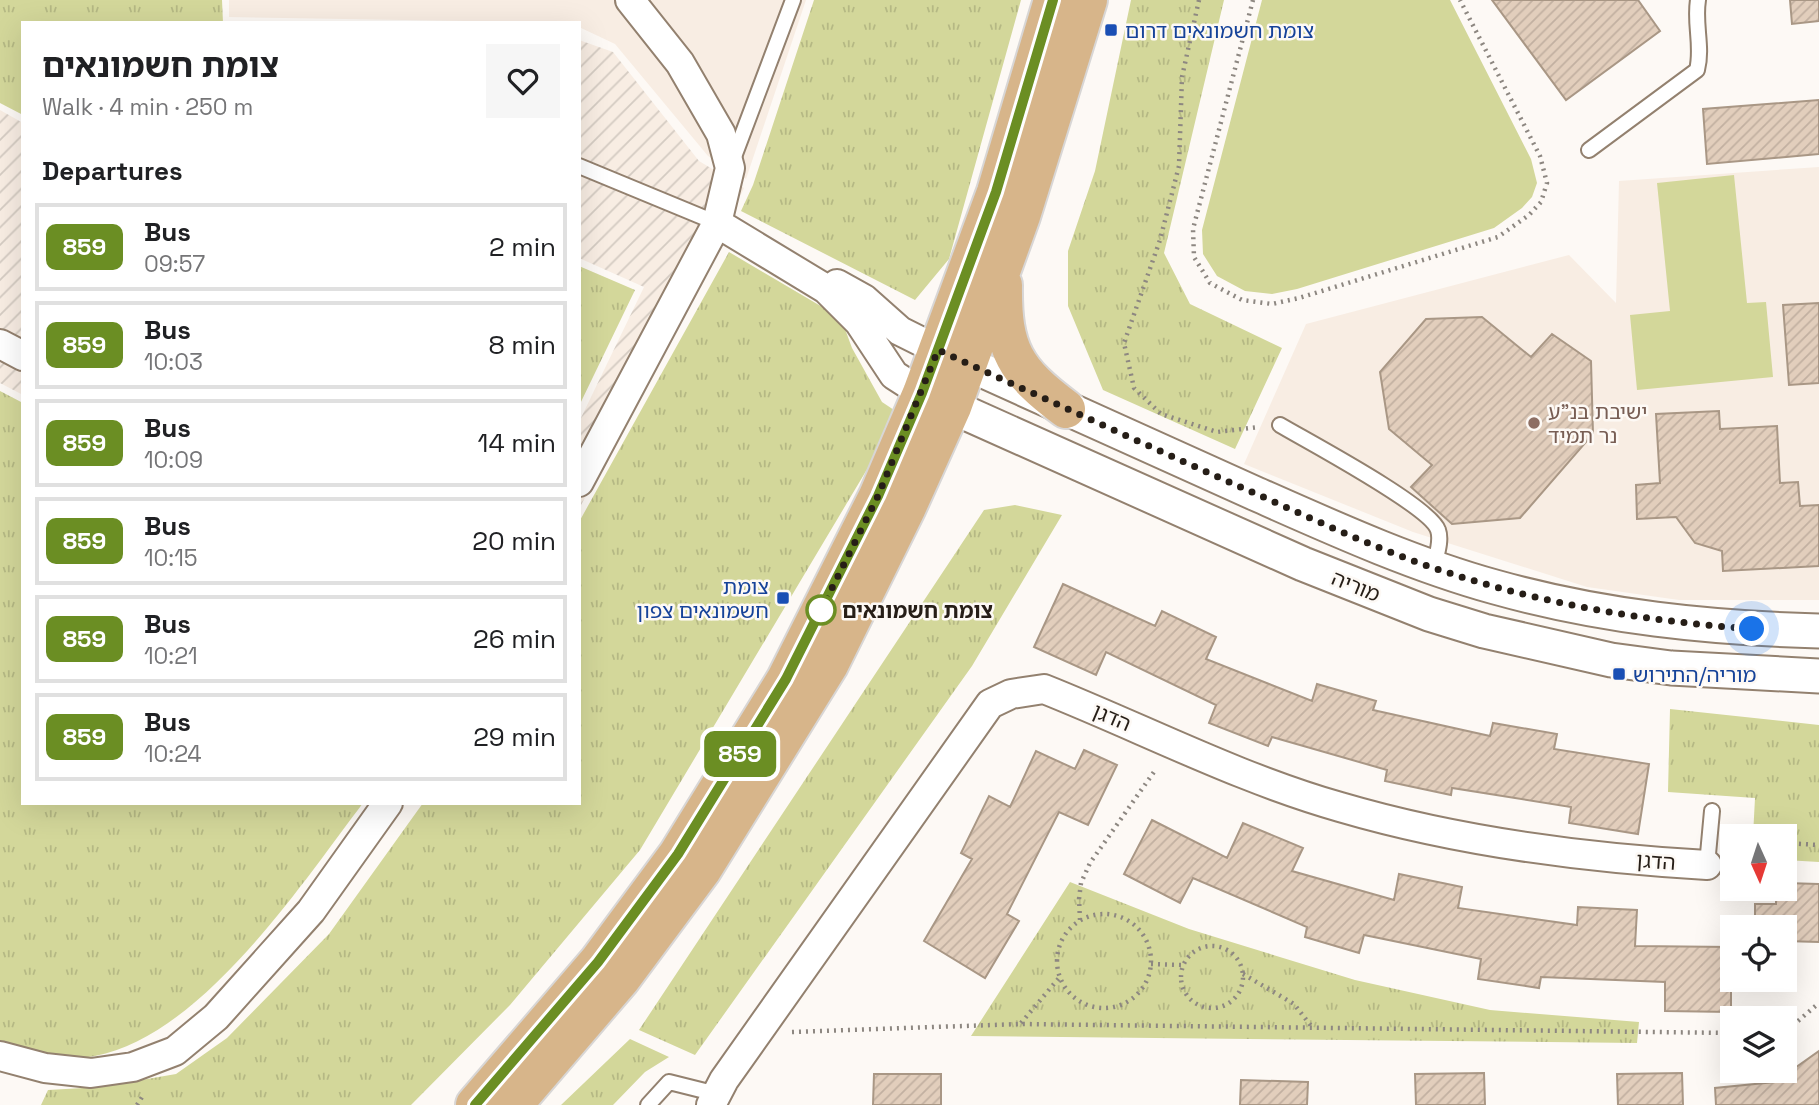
<!DOCTYPE html>
<meta charset="utf-8">
<style>
:root{--surface:#fff;--page:#f6f6f6;--text:#202124;--muted:#757577;--line:#e0e0e0}
body{margin:0;font-family:"Space Grotesk","Noto Sans Hebrew",sans-serif;background:var(--page);color:var(--text);height:100vh;display:flex;flex-direction:column;font-size:26px;white-space:nowrap}
*{box-sizing:border-box;margin:0}
p{font-size:23px;color:var(--muted)}
.icon{flex:none;width:38px;height:38px;fill:none;stroke:currentColor;stroke-width:2;stroke-linecap:round;stroke-linejoin:round}
.map{position:relative;flex:1;overflow:hidden}
.details{position:absolute;left:21px;top:21px;width:560px;height:784px;display:flex;flex-direction:column;background:var(--surface);border-radius:0px;box-shadow:0 7px 28px #0002}
.details>*{flex:none}
.badge{padding:0 14px;border-radius:10px;font-size:24px;line-height:46px}
.needle{width:46px;rotate:177deg}
.buttons{position:absolute;left:1720px;top:824px;display:grid;gap:14px}
.buttons a{display:grid;place-items:center;width:77px;height:77px;border-radius:0px;background:var(--surface);box-shadow:0 7px 28px #0002;font-size:35px}
.you{position:absolute;width:35px;height:35px;margin:-18px;border:5px solid #fff;border-radius:50%;background:#1a73e8;box-shadow:0 0 0 10px #1a73e833}
.map>.badge{position:absolute;translate:-50% -50%;box-shadow:0 0 0 4px #fff}
h2{padding:0 21px;font-size:26px;line-height:63px}
.round{display:grid;place-items:center;flex:none;width:74px;height:74px;border-radius:0px;background:var(--page)}
.head{display:flex;align-items:center;justify-content:space-between;height:119px;padding:0 21px}
h1{font-size:33px;font-weight:700;line-height:52px}
ul{padding:0;list-style:none}
li{display:flex;align-items:center;gap:21px;height:88px;margin:0 14px 10px;padding:0 7px;border:4px solid var(--line);border-radius:0px}
li div{flex:1}
li b{display:block;font-size:26px}
li em{font-style:normal}
li .badge{min-width:77px;font-weight:700;text-align:center}
.map>svg:first-child{display:block}
.built{fill:#f8ede3}
.industrial{fill:url(#industrial-furrows)}
.grass{fill:url(#grass-tufts)}
.garden{fill:#d3d79a}
.building{fill:url(#building-hatch);stroke:#a99785;stroke-width:2}
.lines{fill:none;stroke-linecap:round;stroke-linejoin:round}
.service-casing{stroke:#93816f;stroke-width:18}
.minor-casing{stroke:#93816f;stroke-width:32}
.tertiary-casing{stroke:#93816f;stroke-width:37}
.primary-casing{stroke:#d8d6d5;stroke-width:42}
.path{stroke:#8d8781;stroke-width:4.5;stroke-dasharray:2 5;stroke-linecap:butt}
.service{stroke:#fff;stroke-width:14}
.minor{stroke:#fff;stroke-width:28}
.tertiary{stroke:#fff;stroke-width:33}
.primary{stroke:#d7b58a;stroke-width:38}
.line-casing{stroke:#fff;stroke-width:16}
.line{stroke:#6b8e23;stroke-width:10}
.walk{stroke:#261e17;stroke-width:7;stroke-dasharray:0 12.6}
.transit-dot{fill:#1a4fb4;stroke:#fdf9f5;stroke-width:2.5}
.education-dot{fill:#8d6e63;stroke:#fdf9f5;stroke-width:2.5}
.stop-dot{fill:#fff;stroke:#6b8e23;stroke-width:3.5}
.labels{text-anchor:middle;dominant-baseline:central;stroke-width:5;stroke-linejoin:round;paint-order:stroke}
.transit-label{font-size:21px;fill:#164399;stroke:#fdf9f5;text-anchor:start}
.education-label{font-size:21px;fill:#785e54;stroke:#fdf9f5;text-anchor:start}
.street-label{font-size:21px;fill:#261e17;stroke:#fdf9f5}
.stop-label{font-size:21px;font-weight:bold;fill:#261e17;stroke:#fdf9f5;text-anchor:start}
</style>
<div class="map">
<svg width="1819" height="1105" viewBox="0 0 1819 1105">
<defs>
<pattern id="industrial-furrows" width="10" height="10" patternUnits="userSpaceOnUse" patternTransform="scale(1.75)"><rect width="10" height="10" fill="#f8ede3"/><path d="M-1 1l2-2M0 10L10 0M9 11l2-2" fill="none" stroke="#d4cbc2"/></pattern>
<pattern id="grass-tufts" width="24" height="20" patternUnits="userSpaceOnUse" patternTransform="scale(1.75)"><rect width="24" height="20" fill="#d3d79a"/><path d="M3 7l-1-3M5 7V3M7 7l1-3M15 17l-1-3M17 17v-4M19 17l1-3" fill="none" stroke="#b5b884"/></pattern>
<pattern id="building-hatch" width="6" height="6" patternUnits="userSpaceOnUse" patternTransform="scale(1.75)"><rect width="6" height="6" fill="#e2cebc"/><path d="M-1 1l2-2M0 6l6-6M5 7l2-2" fill="none" stroke="#c2b0a1"/></pattern>
</defs>
<rect width="100%" height="100%" fill="#fdf9f5"/>
<path class="built" d="M229,0H806L746,179L708,156L615,44L579,27V23L229,17Z
M1819,167V600H1679L1587,587L1413,532L1244,464L1306,324L1569,255L1616,303L1619,181Z"/>
<path class="industrial" d="M579,40L613,52L699,161L744,188L716,248L579,509V422L644,287L579,258Z
M0,110L23,123V395L0,383Z"/>
<path class="grass" d="M0,0H222L223,23H23V115L0,103Z
M814,0H1021L949,259L915,300L741,211L753,185Z
M1131,0H1224L1164,253L1190,304L1282,348L1235,449L1103,390L1068,306V251L1095,171Z
M729,252L841,318L852,348L882,402L894,410L872,461L640,850L510,1005L411,1105H41L48,1090L101,1087L176,1074L227,1038L329,934L423,803H579V522Z
M579,266L635,290L579,406Z
M0,391L23,403V803H363C301,885 201,1036 95,1056C64,1062 30,1051 0,1044Z
M1015,505L1062,515L972,666L695,1055L639,1030L984,510Z
M1670,709L1819,725V862L1785,860V836H1753L1755,798L1668,792Z
M1070,882L1189,929L1355,980L1490,1010L1639,1022L1637,1043L971,1036Z
M630,1039L669,1057L645,1072L613,1105H561Z"/>
<path class="garden" d="M1262,0H1450L1531,159L1537,183L1532,197L1522,208L1494,228L1297,289L1272,294L1245,291L1217,276L1203,254L1202,230Z
M1734,175L1747,303L1766,302L1773,377L1637,390L1630,315L1670,311L1657,183Z"/>
<path class="building" d="M1492,0H1638L1660,31L1566,100Z
M1790,0H1819V21L1792,24Z
M1819,100V154L1707,164L1703,109Z
M1819,303V383L1789,385L1783,305Z
M1482,317L1531,357L1552,334L1591,361L1593,434L1520,518L1452,524L1411,487L1432,465L1389,429L1380,372L1426,319Z
M1719,411L1720,429L1777,426L1780,483L1798,482L1800,506L1819,505V566L1723,571L1722,551L1695,543L1676,517L1637,519L1636,485L1660,483L1656,414Z
M1063,584L1155,626L1162,611L1216,637L1206,659L1312,701L1317,684L1376,701L1373,710L1490,736L1493,723L1557,734L1554,749L1649,764L1638,834L1569,823L1571,807L1452,788L1451,795L1385,781L1387,770L1272,737L1268,746L1209,723L1216,705L1106,652L1096,675L1034,647Z
M1084,750L1117,765L1088,825L1059,812L1007,914L1019,921L985,978L924,941L972,859L961,853L989,796L1010,807L1036,751L1075,769Z
M1152,820L1227,858L1243,823L1303,848L1292,871L1394,900L1399,874L1462,887L1458,908L1577,925L1578,907L1637,910L1635,946L1731,947V1012L1665,1011V982L1541,977L1539,988L1478,979L1481,959L1364,935L1359,953L1305,937L1307,927L1193,878L1180,903L1124,874Z
M1785,883L1819,884V942L1785,941V928H1755V904H1776V889H1785Z
M1819,1051V1105H1716L1715,1088L1775,1082Z
M1484,1073L1485,1105H1416L1415,1074Z
M1682,1073L1683,1105H1618L1617,1074Z
M874,1074H941V1105H873Z
M1241,1080L1308,1082L1307,1105H1240Z"/>
<g class="lines">
<g class="service-casing">
<path id="service" d="M1589,150L1697,70C1703,47 1694,24 1698,0
M732,162L793,0
M579,166L717,223
M1280,425C1307,441 1430,506 1438,530C1442,541 1436,556 1434,567
M1707,865L1712,811
M648,1105L669,1082L717,1094"/>
</g>
<g class="minor-casing">
<path id="minor" d="M717,223L826,289L859,322L894,375L922,393
M837,284L864,299L900,331L938,350
M0,344L23,356
M579,482L717,223L730,168L721,134L680,63L630,0
M0,1056L45,1068L91,1073L133,1067L175,1051L216,1017L311,911L388,803
M711,1105L724,1080L990,704L1011,694L1044,689C1142,728 1238,778 1340,807C1459,842 1584,858 1707,865"/>
</g>
<g class="tertiary-casing">
<path id="tertiary" d="M946,354C1049,400 1151,447 1254,493C1333,528 1412,564 1495,587C1602,617 1709,628 1819,631
M930,397L1303,564L1429,614L1484,631L1611,660L1671,668L1819,676"/>
</g>
<g class="primary-casing">
<path id="primary" d="M1003,285C1002,350 1015,371 1066,409
M475,1105L598,962L678,854L786,679L878,496L922,393L996,192L1053,0
M513,1105L621,979L702,870L829,665L907,507L952,407L1021,216L1088,0"/>
</g>
<path class="path" d="M1199,0L1182,77L1179,166L1160,240L1124,343L1134,388L1161,414L1217,432L1259,427
M1253,0L1193,229L1194,257L1210,283L1242,300L1272,304L1299,298L1498,237L1529,215L1541,202L1547,183L1540,156L1460,0
M1785,843L1819,845
M1057 961a47 47 0 1 1 94 0a47 47 0 1 1-94 0Z
M1080,920L1079,899L1081,883L1090,863L1156,769
M1181 977a31 31 0 1 1 62 0a31 31 0 1 1-62 0Z
M1151,964L1183,965
M1243,974L1294,1004L1312,1027
M1021,1023L1059,978
M1785,1026L1798,1021L1819,1003
M792,1032L1021,1024L1732,1033
M137,1105L144,1094"/>
<use href="#service" class="service"/>
<use href="#minor" class="minor"/>
<use href="#tertiary" class="tertiary"/>
<use href="#primary" class="primary"/>
</g>
<g class="lines">
<g class="line-casing">
<path id="line" d="M475,1105L598,962L678,854L786,679L878,496L922,393L996,192L1053,0"/>
</g>
<use href="#line" class="line"/>
<path class="walk" d="M821,610L878,496L938,350C1037,395 1137,441 1236,485C1305,515 1374,549 1446,572C1546,605 1647,621 1752,629"/>
</g>
<g class="transit-dot">
<rect x="1104" y="23" width="14" height="14" rx="3.5"/>
<rect x="776" y="591" width="14" height="14" rx="3.5"/>
<rect x="1612" y="667" width="14" height="14" rx="3.5"/>
</g>
<circle class="education-dot" cx="1534" cy="423" r="7"/>
<circle class="stop-dot" cx="821" cy="610" r="14"/>
<g class="labels">
<g class="transit-label">
<text x="1125" y="30">צומת חשמונאים דרום</text>
<text x="769" y="586" text-anchor="end">צומת<tspan x="769" dy="24">חשמונאים צפון</tspan></text>
<text x="1633" y="674">מוריה/התירוש</text>
</g>
<g class="education-label">
<text x="1548" y="411">ישיבת בנ"ע<tspan x="1548" dy="24">נר תמיד</tspan></text>
</g>
<g class="street-label">
<text transform="translate(1356 586) rotate(22)">מוריה</text>
<text transform="translate(1112 717) rotate(23)">הדגן</text>
<text transform="translate(1656 861) rotate(4)">הדגן</text>
</g>
<g class="stop-label">
<text x="842" y="610">צומת חשמונאים</text>
</g>
</g>
</svg>
<div class="buttons">
<a><svg class="needle" viewBox="-14 -14 28 28"><path d="M0-13l5 13h-10z" fill="#e53935"/><path d="M0 13l5-13h-10z" fill="#757577"/></svg></a>
<a><svg class="icon" aria-label="locate" viewBox="0 0 24 24"><circle cx="12" cy="12" r="6"/><path d="M12 2v4M12 18v4M2 12h4M18 12h4"/></svg></a>
<a><svg class="icon" aria-label="layers" viewBox="0 0 24 24"><path d="M12 4l9 5-9 5-9-5zM3 14l9 5 9-5"/></svg></a>
</div>
<div class="you" style="left:1752px;top:629px"></div>
<b class="badge" style="left:740px;top:754px;background:#6b8e23;color:#fff">859</b>
<section class="details">
<div class="head"><div><h1>צומת חשמונאים</h1><p>Walk · 4 min · 250 m</p></div><a class="round"><svg class="icon" aria-label="heart" viewBox="0 0 24 24"><path d="M12 20l-8-8c-3-5 5-10 8-4 3-6 11-1 8 4z"/></svg></a></div>
<h2>Departures</h2>
<ul>
<li><span class="badge" style="background:#6b8e23;color:#fff">859</span><div><b>Bus</b><p>09:57</p></div><em>2 min</em></li>
<li><span class="badge" style="background:#6b8e23;color:#fff">859</span><div><b>Bus</b><p>10:03</p></div><em>8 min</em></li>
<li><span class="badge" style="background:#6b8e23;color:#fff">859</span><div><b>Bus</b><p>10:09</p></div><em>14 min</em></li>
<li><span class="badge" style="background:#6b8e23;color:#fff">859</span><div><b>Bus</b><p>10:15</p></div><em>20 min</em></li>
<li><span class="badge" style="background:#6b8e23;color:#fff">859</span><div><b>Bus</b><p>10:21</p></div><em>26 min</em></li>
<li><span class="badge" style="background:#6b8e23;color:#fff">859</span><div><b>Bus</b><p>10:24</p></div><em>29 min</em></li>
</ul>
</section>
</div>
